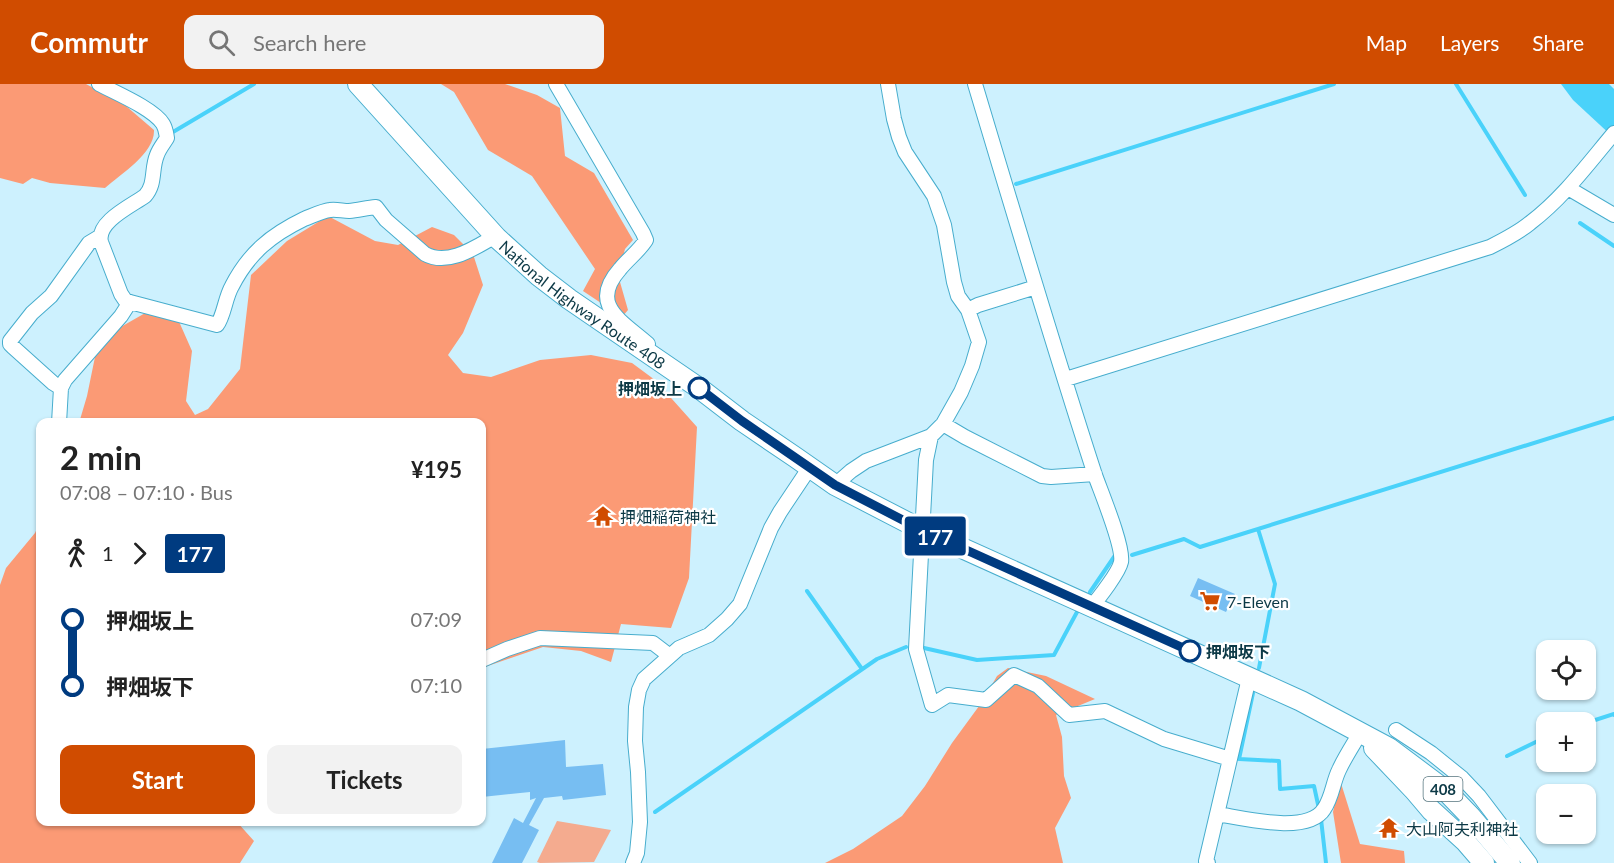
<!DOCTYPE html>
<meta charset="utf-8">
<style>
:root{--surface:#fff;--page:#f2f2f2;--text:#222;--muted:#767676;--accent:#d04c00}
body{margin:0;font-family:Lato,"Noto Sans JP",sans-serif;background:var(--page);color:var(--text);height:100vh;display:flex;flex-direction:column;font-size:22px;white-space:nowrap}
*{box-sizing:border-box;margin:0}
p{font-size:20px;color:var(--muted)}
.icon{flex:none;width:33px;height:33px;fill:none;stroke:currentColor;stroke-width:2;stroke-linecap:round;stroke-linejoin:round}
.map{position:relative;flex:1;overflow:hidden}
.panel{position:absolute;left:36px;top:334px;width:450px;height:408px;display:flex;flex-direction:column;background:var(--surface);border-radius:12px;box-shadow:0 2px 4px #0004}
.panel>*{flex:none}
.badge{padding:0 12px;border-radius:4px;font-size:21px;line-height:39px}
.buttons{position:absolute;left:1536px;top:556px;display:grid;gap:12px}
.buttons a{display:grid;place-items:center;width:60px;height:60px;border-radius:12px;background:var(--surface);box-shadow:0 2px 4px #0004;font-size:30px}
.map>.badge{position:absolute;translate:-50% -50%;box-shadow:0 0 0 3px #fff}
.legs{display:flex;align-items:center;gap:9px;height:66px;padding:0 24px;font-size:20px}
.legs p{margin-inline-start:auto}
.head{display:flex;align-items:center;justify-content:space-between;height:102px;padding:0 24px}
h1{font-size:33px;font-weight:700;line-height:45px}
.cta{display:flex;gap:12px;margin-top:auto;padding:12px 24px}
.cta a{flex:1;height:69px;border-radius:12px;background:var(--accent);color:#fff;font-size:24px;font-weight:700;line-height:69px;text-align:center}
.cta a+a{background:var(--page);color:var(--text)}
ul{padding:0 24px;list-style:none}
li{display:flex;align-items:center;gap:21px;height:66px;font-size:22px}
li i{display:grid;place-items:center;width:9px;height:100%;margin:0 8px;background:currentColor}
li i::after{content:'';width:15px;height:15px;margin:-8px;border:4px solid;border-radius:50%;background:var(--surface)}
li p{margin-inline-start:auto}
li:first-child i{background:linear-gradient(#0000 50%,currentColor 0)}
li:last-child i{background:linear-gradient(currentColor 50%,#0000 0)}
header{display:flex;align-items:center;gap:36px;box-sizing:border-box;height:84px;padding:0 30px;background:var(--accent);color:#fff}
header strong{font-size:28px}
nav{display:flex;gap:33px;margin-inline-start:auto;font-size:21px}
.search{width:420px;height:54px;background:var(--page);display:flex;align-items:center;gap:15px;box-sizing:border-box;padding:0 21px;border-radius:12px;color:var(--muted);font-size:22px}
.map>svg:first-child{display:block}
.green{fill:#f4ab8f}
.forest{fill:#fb9a75}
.water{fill:#4ad2fa}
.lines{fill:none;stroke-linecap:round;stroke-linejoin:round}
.stream{stroke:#4ad2fa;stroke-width:4}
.building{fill:#77bef2}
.minor-casing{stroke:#47adcd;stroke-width:16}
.highway-casing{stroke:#47adcd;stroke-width:22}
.minor{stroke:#fff;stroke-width:14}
.highway{stroke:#fff;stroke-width:20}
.line-1-casing{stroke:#fff;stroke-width:14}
.line-1{stroke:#003b80;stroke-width:9}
.stop-1-dot{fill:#fff;stroke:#003b80;stroke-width:3}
.labels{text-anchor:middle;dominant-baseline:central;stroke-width:4.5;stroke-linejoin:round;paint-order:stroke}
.shield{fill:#fff;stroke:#55747e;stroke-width:1.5}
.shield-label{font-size:15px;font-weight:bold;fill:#0c3946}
.street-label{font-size:16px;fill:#0c3946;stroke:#fff}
.stop-label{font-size:16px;font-weight:bold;fill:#0c3946;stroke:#fff;text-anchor:end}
.poi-label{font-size:16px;fill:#0c3946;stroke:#fff;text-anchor:start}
</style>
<header>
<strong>Commutr</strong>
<div class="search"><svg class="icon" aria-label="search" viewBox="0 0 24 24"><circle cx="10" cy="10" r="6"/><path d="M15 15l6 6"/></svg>Search here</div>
<nav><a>Map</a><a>Layers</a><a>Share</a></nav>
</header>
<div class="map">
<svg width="1614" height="779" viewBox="0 0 1614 779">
<rect width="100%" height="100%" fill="#cdf1fe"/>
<path class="green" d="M557,737L611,746L594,778L540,779L537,778Z"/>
<path class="forest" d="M0,0H86L126,22L154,46C155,69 122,89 105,104L50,99L32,94L23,100L0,94Z
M441,0H505L537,11L560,24L565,72L594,89L633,156L625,165L618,191L628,226L622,233L583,207L595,185L532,92L488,66L454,8Z
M328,132L375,157L398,161L432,143L454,151L473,170L483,201L463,249L448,271L463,289L491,293L540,276L591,271L632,279L655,296L697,343L689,494L671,544L621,540L611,578L581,567L543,563L482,584V339H79L87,312L95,273L119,244L147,228L173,224L192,267L186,317L195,331L208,325L240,285L251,191L287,157Z
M40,438V738H237L254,757L240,779H0V501L6,484L35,449Z
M1008,584L1046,592L1095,615L1056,631L1062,653L1064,692L1071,714L1055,744L1063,779H825L853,765L902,732L925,702L952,659L982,618L997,592Z
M1340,696L1360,760L1404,767L1405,779H1341L1333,728Z"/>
<path class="water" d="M1561,0H1609L1614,5V54L1573,16Z"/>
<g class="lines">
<path class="stream" d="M1456,0L1525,111
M173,48L254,0
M1016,100L1334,0
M1580,139L1614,162
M1258,445L1275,500L1259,584
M1132,471L1184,455L1200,463L1614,334
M807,507L862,585
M1090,508L1116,470
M924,564L977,576L1054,571L1077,528
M1253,609L1239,675L1279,677L1280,705L1314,702L1319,725
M1586,639L1614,630V631
M1507,672L1546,653
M655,728L877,575L906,563
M1321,735L1326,779"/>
</g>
<path class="building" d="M1198,494L1235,510L1226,528L1190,512Z
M565,656L566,683L603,680L606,711L563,716L562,712L544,714L529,741L539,746L522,779H492L514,734L523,739L536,714L530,716V708L482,713V665Z"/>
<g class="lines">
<g class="minor-casing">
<path id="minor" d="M99,0C116,9 154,25 163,40C166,45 166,49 167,54C164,59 159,65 157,71C151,85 156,100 145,112C131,122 96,138 101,158L121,210L125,216L130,218L217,241C224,232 225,214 232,202C249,169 271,151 304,135C312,132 322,127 330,126C336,125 343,127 349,127C358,126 367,124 376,123L386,136L425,170C447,182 473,165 492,154H497
M556,0L643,149L646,156C639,167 628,175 620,185C588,221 622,237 648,260
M888,0L894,35L899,53L905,68L934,112L944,141L954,198L958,212L968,226L979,258L972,282L961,308L943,340L931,352L926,376L916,565L932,621L948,611L986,616L1014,591L1038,602L1069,631L1105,627L1164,655L1230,675
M975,0C1014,130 1053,262 1095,391C1101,408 1124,463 1121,478C1119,488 1099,514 1091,523
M1568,104L1614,131
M968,226L978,221L1036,203
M1066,295L1490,163C1504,156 1518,149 1530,139C1563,114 1588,80 1614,49
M61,304L53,299L13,263L10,260V257L32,229L51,212L89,159L99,153
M59,339L61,304L65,296L121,232L130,218
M943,340L965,353L1042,392L1051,393L1095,390
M835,401L851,387L866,377L931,352
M482,576L507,565L540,554L653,559L670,572
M1396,646L1431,669L1462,694L1479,712L1530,779
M1217,730C1243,734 1308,751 1324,725C1332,714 1333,698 1339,686C1345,673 1353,661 1360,649
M633,779L637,769L640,738L638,688L635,657L636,623L639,606L644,595L679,564L709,551L727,535L740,520L771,444L780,428L810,383
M1208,779L1206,777L1249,594"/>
</g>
<g class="highway-casing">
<g id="highway">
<path id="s1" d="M358,0L497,154L539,192L569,215L699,304L742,337L795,373L835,401L922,446L1301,617L1389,664L1445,706L1471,733L1510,779"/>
<path d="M1374,664L1414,706L1431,726L1465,757L1484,779"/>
</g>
</g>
<use href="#minor" class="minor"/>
<use href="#highway" class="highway"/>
</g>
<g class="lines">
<g class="line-1-casing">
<path id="line-1" d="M699,304L742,337L835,401L922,446L1190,567"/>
</g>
<use href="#line-1" class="line-1"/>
</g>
<defs>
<g id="temple-bare" transform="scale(1.62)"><path d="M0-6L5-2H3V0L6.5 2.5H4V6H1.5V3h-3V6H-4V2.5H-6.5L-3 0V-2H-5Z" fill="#d04c00" stroke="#fff" stroke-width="2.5" paint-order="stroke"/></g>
<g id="supermarket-bare" transform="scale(1.62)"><path d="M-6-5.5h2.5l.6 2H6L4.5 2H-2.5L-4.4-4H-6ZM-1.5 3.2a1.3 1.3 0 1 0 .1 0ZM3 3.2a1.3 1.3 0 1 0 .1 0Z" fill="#d04c00" stroke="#fff" stroke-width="2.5" paint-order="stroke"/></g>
</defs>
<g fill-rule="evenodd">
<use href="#temple-bare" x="603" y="432"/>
<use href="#supermarket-bare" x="1210" y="517"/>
<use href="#temple-bare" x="1389" y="744"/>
</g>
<g class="stop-1-dot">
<circle cx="699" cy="304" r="10"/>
<circle cx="1190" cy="567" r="10"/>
</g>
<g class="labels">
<rect class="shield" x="1423.5" y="693" width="39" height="24" rx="4.5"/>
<g class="shield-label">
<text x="1443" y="705">408</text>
</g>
<g class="street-label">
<text stroke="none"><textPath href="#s1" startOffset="316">National Highway Route 408</textPath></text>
</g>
<g class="stop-label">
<text x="682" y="304">押畑坂上</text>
<text x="1206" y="567" text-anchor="start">押畑坂下</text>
</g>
<g class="poi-label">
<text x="620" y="432">押畑稲荷神社</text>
<text x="1227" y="517">7-Eleven</text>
<text x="1406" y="744">大山阿夫利神社</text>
</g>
</g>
</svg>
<div class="buttons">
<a><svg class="icon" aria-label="locate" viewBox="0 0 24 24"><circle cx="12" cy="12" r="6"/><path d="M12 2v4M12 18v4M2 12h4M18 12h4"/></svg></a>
<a>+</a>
<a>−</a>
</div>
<b class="badge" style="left:935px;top:452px;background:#003b80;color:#fff">177</b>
<section class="panel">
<div class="head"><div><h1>2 min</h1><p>07:08 – 07:10 · Bus</p></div><b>¥195</b></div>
<div class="legs"><svg class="icon" aria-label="walk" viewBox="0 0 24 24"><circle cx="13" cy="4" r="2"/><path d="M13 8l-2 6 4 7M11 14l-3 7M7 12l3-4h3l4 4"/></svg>1<svg class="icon" aria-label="forward" viewBox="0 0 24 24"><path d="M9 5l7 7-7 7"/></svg><b class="badge" style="background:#003b80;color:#fff">177</b></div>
<ul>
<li><i style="color:#003b80"></i><b>押畑坂上</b><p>07:09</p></li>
<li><i style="color:#003b80"></i><b>押畑坂下</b><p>07:10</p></li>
</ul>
<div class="cta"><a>Start</a><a>Tickets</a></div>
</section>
</div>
